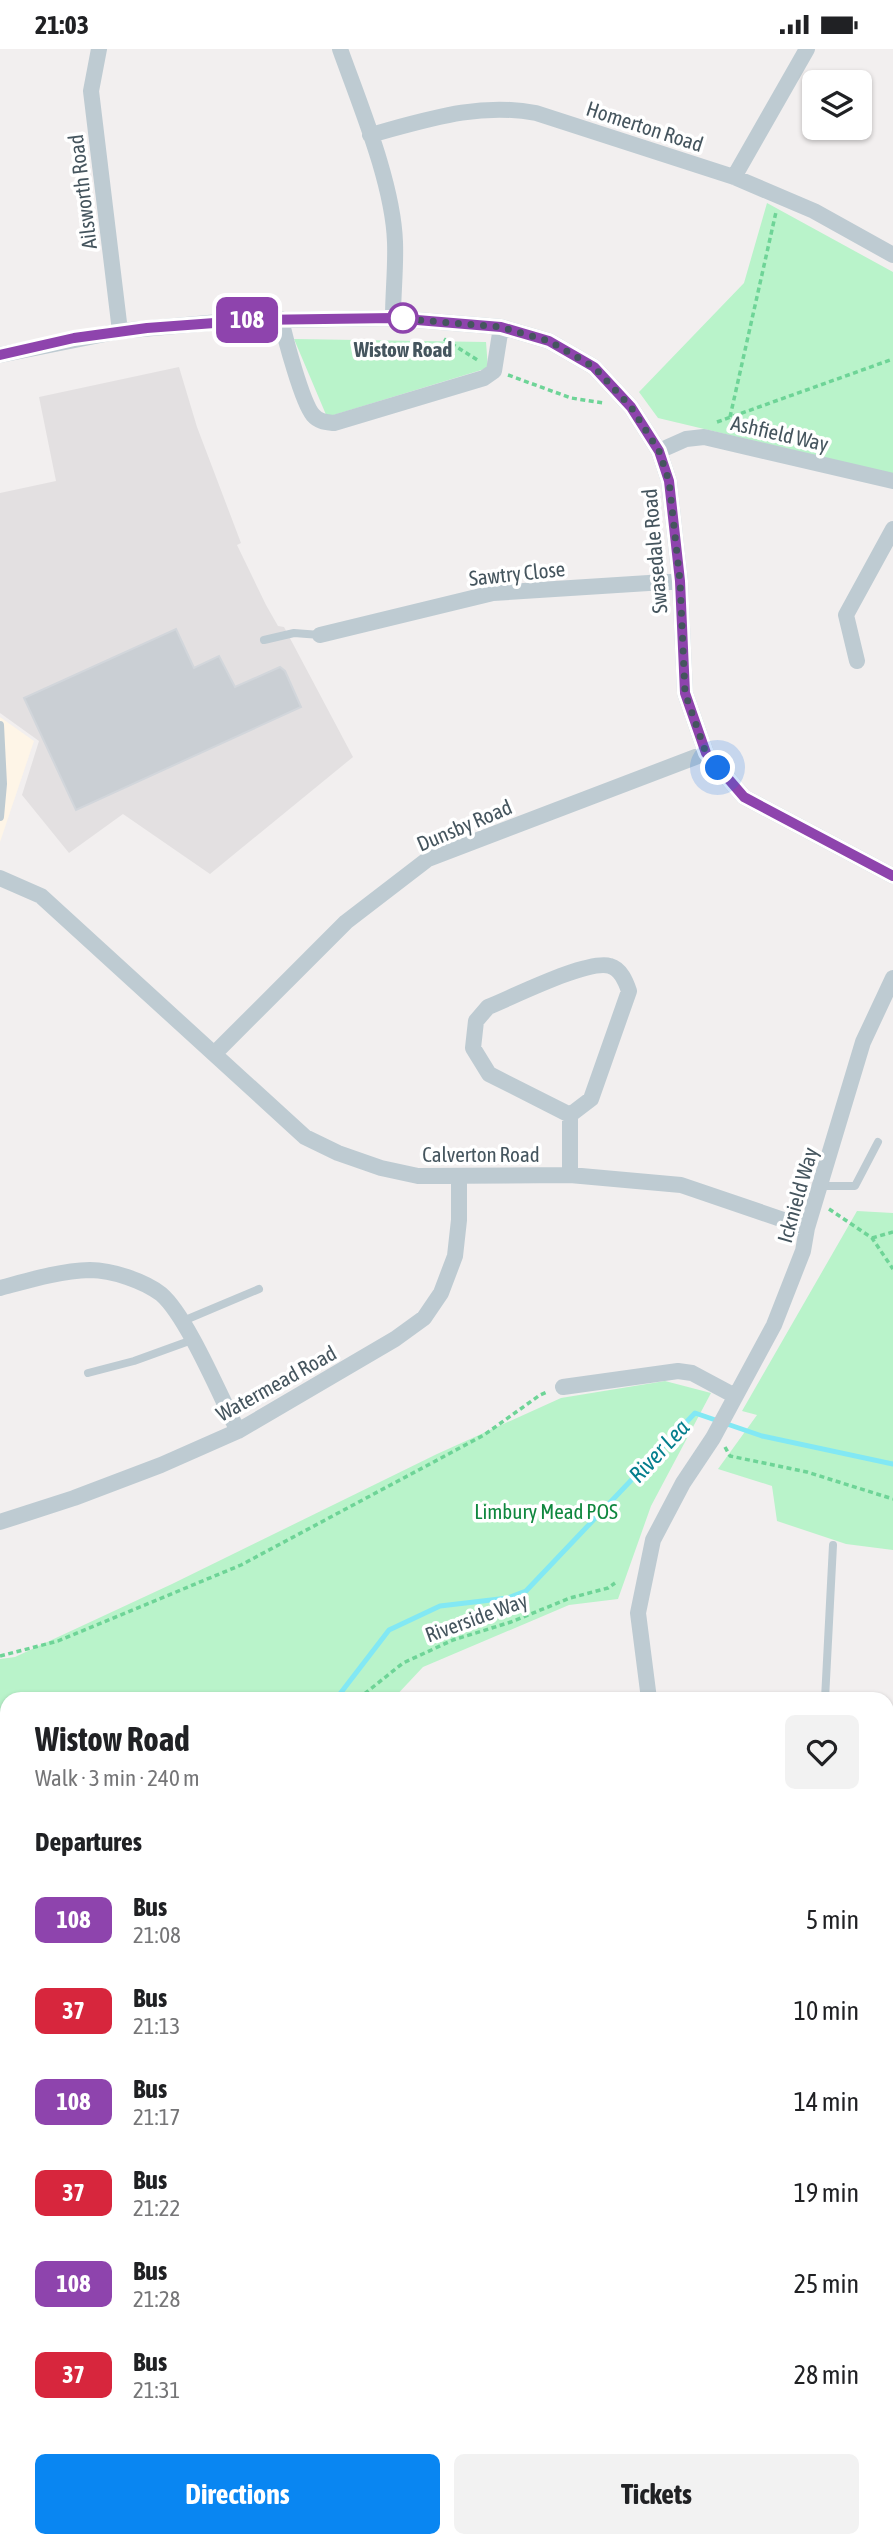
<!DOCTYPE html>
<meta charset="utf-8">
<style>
:root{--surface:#fff;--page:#f2f2f2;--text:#202124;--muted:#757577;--accent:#0986f2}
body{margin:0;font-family:"Asap Condensed",sans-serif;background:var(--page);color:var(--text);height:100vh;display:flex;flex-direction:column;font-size:26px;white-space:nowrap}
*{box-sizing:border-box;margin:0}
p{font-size:23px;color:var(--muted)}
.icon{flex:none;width:38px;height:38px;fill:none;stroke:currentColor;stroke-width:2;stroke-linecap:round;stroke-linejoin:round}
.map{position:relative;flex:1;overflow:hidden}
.panel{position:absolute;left:0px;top:1643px;width:894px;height:856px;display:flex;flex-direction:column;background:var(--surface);border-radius:21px 21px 0 0;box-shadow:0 2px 5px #0004}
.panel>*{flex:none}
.badge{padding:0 14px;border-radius:10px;font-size:24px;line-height:46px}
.fabs{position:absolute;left:802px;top:21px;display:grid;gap:14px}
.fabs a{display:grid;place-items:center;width:70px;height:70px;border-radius:10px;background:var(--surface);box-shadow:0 2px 5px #0004;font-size:35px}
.you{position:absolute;width:35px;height:35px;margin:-18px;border:5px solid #fff;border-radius:50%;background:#1a73e8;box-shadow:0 0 0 10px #1a73e833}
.map>.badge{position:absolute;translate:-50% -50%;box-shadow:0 0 0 4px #fff}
h2{padding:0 35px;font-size:26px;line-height:63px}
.round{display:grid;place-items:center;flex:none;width:74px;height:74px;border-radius:10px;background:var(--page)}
.overview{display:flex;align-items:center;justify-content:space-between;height:119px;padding:0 35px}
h1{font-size:33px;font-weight:700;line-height:52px}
.button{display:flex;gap:14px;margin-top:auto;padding:14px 35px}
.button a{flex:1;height:80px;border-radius:10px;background:var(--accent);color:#fff;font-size:28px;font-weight:700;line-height:80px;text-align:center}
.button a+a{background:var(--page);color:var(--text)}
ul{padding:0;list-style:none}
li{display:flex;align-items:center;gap:21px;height:91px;padding:0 35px}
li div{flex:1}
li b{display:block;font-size:26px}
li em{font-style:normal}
li .badge{min-width:77px;font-weight:700;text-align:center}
.status{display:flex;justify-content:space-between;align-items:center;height:49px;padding:0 35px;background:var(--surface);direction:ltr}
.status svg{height:19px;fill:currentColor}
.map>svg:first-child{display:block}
.commercial{fill:#fef5e7}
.education{fill:#e3e0e1}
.green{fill:#b9f3ca}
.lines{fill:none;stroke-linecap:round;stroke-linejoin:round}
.stream{stroke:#82e8f4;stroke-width:5}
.building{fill:#cacfd4;stroke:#d2d6db;stroke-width:2}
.path{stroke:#6ed497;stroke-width:3.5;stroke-dasharray:5 3.5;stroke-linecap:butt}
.service{stroke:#becbd2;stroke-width:8}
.minor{stroke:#becbd2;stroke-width:16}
.line-casing{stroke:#fff;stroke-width:16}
.line{stroke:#8e44ad;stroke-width:10}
.walk{stroke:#45555e;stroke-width:7;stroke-dasharray:0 12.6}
.stop-dot{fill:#fff;stroke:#8e44ad;stroke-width:3.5}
.labels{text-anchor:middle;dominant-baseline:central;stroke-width:7;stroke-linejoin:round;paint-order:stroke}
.street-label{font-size:21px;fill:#45555e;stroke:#fff}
.stop-label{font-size:21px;font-weight:bold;fill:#45555e;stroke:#fff}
.park-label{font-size:21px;fill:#0f873e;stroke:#fff}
.water-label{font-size:23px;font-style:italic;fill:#047e8d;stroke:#fff}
</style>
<div class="status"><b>21:03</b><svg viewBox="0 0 49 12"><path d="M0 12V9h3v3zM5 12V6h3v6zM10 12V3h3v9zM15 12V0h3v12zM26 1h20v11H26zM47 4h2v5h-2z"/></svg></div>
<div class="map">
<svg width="893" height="2498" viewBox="0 0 893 2498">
<rect width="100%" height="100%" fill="#f2efef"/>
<path class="commercial" d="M0,668L34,692L0,793Z"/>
<path class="education" d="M179,318L197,378L241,494L237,496L266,556L278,577L284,578L353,708L210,825L123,765L69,804L22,746L39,692L0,664V444L56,432L39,348Z"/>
<path class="green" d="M767,154L893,223V425L658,369L639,343L744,234Z
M294,290L486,293L488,319L327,368Z
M857,1162L893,1164V1501L846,1495L777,1472L772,1437L718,1420L757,1366L742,1362Z
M665,1332L711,1344L651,1457L618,1550L569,1556L423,1618L393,1650H7V2005L0,2007V1610L15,1608L172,1535L437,1405L561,1349Z"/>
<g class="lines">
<path class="stream" d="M336,1650L389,1581L440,1557L508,1549L526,1542L695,1364L762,1387L893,1415
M0,1842L7,1845"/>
</g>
<path class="building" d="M176,580L194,619L219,607L235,638L280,618L285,622L301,658L76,761L24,649Z"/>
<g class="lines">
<path class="path" d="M444,290L479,312
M508,326L571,349L604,354
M730,368L776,163
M717,373L893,310
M829,1160L872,1189L893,1220
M872,1189L893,1183
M725,1398L730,1407L807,1423L893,1450
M0,1607L58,1592L241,1516L484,1386L540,1346L547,1343
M358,1650L403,1614L453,1591L511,1573L570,1549L608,1539L615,1534
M0,1786L7,1799
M0,1879L7,1877"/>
<path class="service" d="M264,591L294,584L320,586
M0,676L3,735L0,768
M821,1137H855L878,1093
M183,1272L259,1240
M88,1324L134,1312L192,1291
M825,1650L833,1496
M887,2172L893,2169"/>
<path class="minor" d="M99,0L91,42L120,282
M340,0C360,56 393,134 395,193C396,218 393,243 393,269
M370,86C426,71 478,53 536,64L734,128L814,162L893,206
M734,128L807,0
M281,270C285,289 302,353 313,366C319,373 326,373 334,374L484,329L494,322L501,278
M0,306L120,282L230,272L393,269L501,278L549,292L594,318L631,358L659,402L669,432L680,532L685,644L706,704L744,748L893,827
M659,402L686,390L704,388L893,432
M320,586L493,544L680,532
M857,612L846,566L893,480
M0,829L41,847L305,1088L338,1104L381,1119L418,1127L570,1126L681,1136L807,1179
M215,1004L346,873L428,810L706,704
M570,1066L591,1050L629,942C626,933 621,920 610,917C588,910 513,948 488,958L476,972L473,999L489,1025L570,1066V1126
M0,1239C30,1231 59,1222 90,1221C112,1221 144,1232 161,1245C187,1267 221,1349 238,1382
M563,1338L678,1322L692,1324L735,1347
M0,1473L74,1449L161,1416L238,1382L395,1290L424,1269L441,1244L455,1207L459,1171V1127
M649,1650L638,1564L653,1491L683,1434L713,1389L774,1276L803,1202L807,1179L863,993L893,929
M887,2047H893
M0,2146L7,2143
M0,2458H7
M230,2498V2496
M777,2498L778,2492"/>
</g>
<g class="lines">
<g class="line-casing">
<path id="line" d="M0,306L74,289L147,279L255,271L393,269L501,278L549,292L594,318L631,358L659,402L669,432L680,532L685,644L706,704L744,748L893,827"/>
</g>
<use href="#line" class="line"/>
<path class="walk" d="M403,269H393L501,278L549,292L594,318L631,358L659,402L669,432L680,532L685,644L706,704L718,719"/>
</g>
<circle class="stop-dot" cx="403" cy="269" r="14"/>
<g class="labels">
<g class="street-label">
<text transform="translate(645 77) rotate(18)">Homerton Road</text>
<text transform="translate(82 143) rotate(-97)">Ailsworth Road</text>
<text transform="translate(780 384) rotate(13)">Ashfield Way</text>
<text transform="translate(654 502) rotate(-95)">Swasedale Road</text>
<text transform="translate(517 524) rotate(-6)">Sawtry Close</text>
<text transform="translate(464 776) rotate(-23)">Dunsby Road</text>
<text x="481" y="1105">Calverton Road</text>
<text transform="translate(797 1146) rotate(-74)">Icknield Way</text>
<text transform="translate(276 1334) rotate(-29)">Watermead Road</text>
<text transform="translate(476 1568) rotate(-20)">Riverside Way</text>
</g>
<g class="stop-label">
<text x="403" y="300">Wistow Road</text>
</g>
<g class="park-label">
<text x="546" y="1462">Limbury Mead POS</text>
</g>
<g class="water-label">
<text transform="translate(659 1402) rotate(-47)">River Lea</text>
</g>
</g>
</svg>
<div class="fabs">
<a><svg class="icon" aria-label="layers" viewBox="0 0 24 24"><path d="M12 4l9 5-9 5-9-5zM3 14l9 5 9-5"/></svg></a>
</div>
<div class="you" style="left:718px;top:719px"></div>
<b class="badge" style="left:247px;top:271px;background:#8e44ad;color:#fff">108</b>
<section class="panel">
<div class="overview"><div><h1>Wistow Road</h1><p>Walk · 3 min · 240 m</p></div><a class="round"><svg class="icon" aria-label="heart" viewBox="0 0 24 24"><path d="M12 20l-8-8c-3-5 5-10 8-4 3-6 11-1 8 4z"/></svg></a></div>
<h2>Departures</h2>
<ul>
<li><span class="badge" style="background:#8e44ad;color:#fff">108</span><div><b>Bus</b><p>21:08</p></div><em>5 min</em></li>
<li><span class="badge" style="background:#d7263d;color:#fff">37</span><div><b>Bus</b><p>21:13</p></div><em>10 min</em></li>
<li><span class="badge" style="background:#8e44ad;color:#fff">108</span><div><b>Bus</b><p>21:17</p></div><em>14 min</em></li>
<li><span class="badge" style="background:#d7263d;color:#fff">37</span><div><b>Bus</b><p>21:22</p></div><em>19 min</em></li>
<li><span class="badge" style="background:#8e44ad;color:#fff">108</span><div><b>Bus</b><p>21:28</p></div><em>25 min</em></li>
<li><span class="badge" style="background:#d7263d;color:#fff">37</span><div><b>Bus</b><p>21:31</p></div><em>28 min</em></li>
</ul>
<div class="button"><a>Directions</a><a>Tickets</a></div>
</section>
</div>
